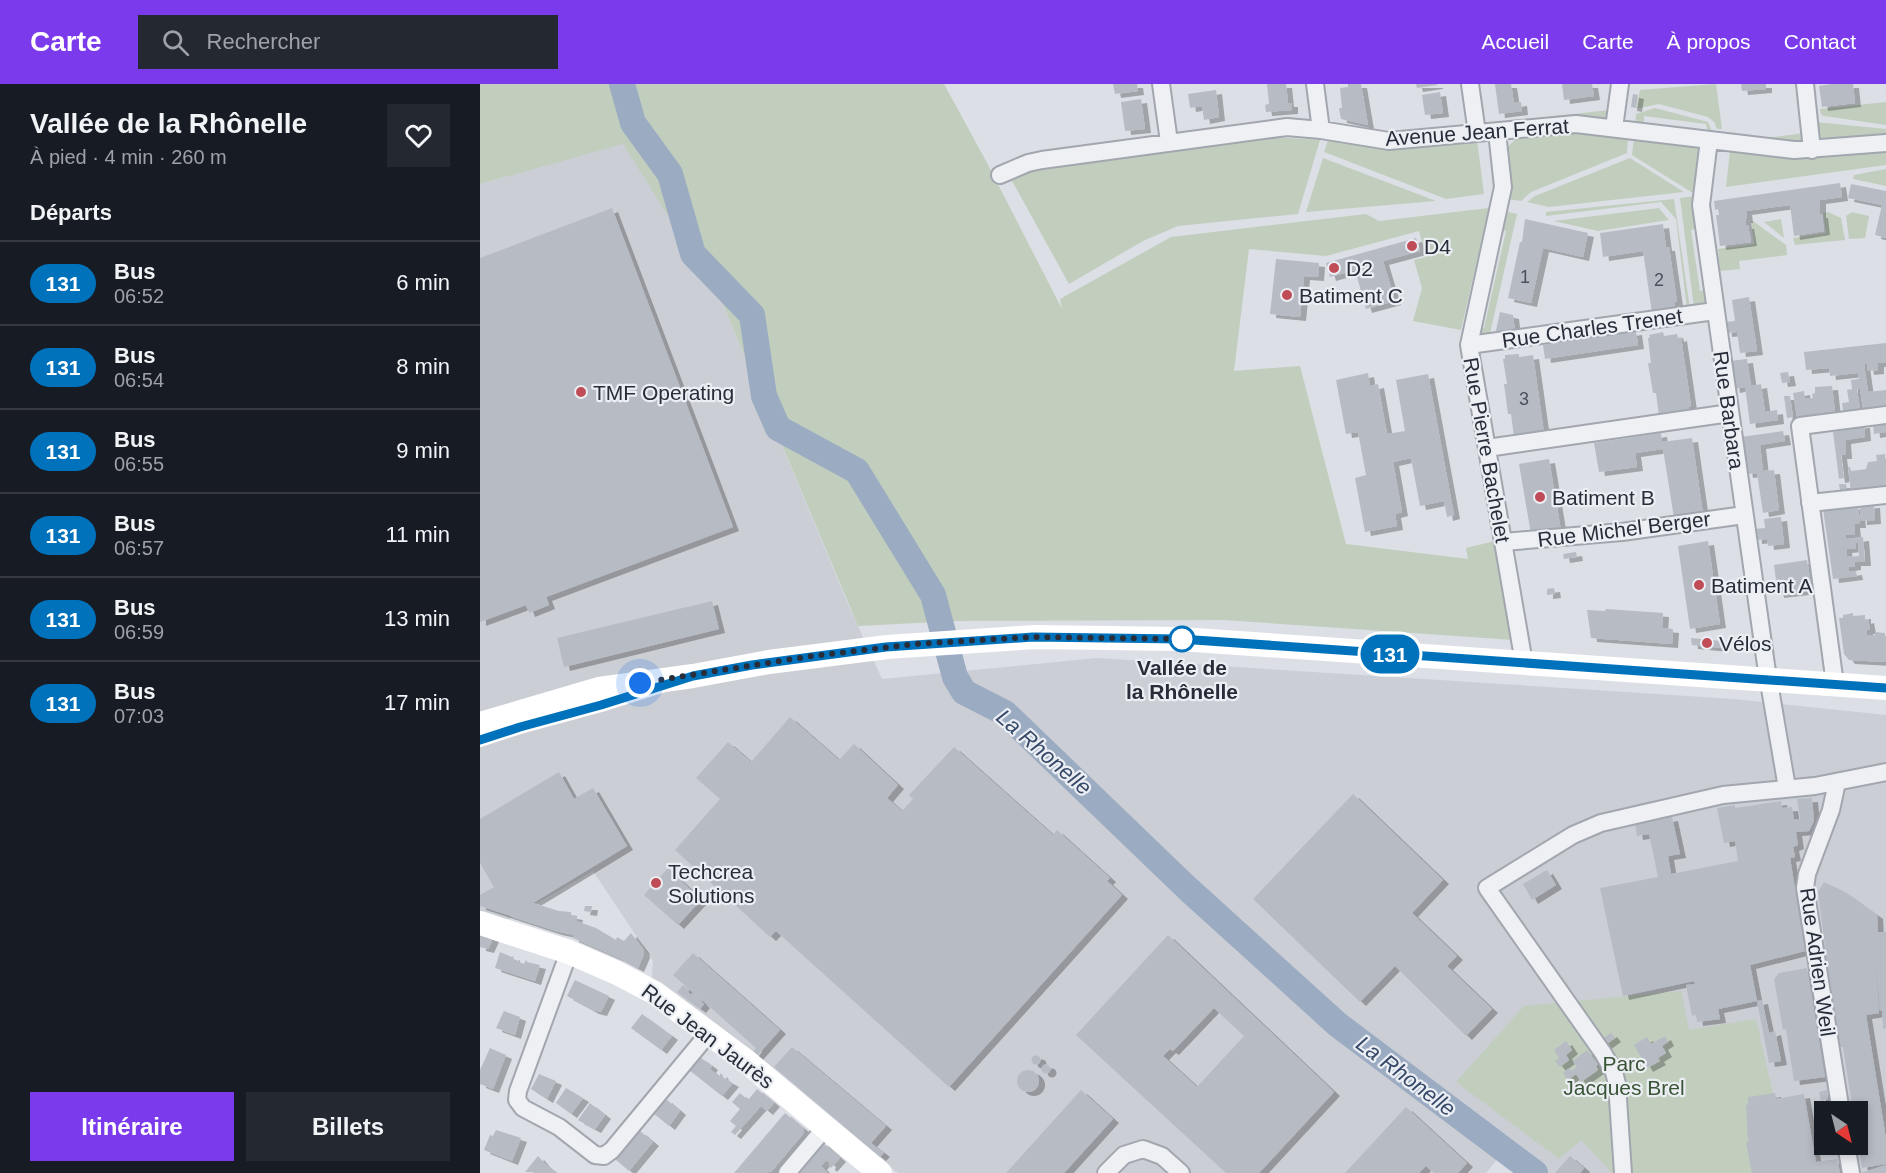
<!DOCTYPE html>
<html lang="fr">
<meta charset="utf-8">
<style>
:root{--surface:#171b24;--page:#242831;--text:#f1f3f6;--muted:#9ea1a6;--line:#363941;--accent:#7c3aed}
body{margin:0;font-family:Arial,sans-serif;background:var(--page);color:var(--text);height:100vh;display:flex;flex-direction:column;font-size:22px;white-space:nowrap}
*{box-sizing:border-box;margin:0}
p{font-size:20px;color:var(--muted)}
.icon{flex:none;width:33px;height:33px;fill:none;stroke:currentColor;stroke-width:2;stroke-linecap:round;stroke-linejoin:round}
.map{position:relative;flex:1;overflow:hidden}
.panel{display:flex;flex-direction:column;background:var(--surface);width:480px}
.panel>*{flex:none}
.badge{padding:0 12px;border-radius:20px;font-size:21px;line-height:39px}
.needle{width:39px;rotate:145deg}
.controls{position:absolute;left:1334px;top:1017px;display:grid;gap:12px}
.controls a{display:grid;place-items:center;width:54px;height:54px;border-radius:0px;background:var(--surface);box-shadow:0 3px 9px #0003;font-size:30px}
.you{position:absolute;width:30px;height:30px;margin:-15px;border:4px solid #fff;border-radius:50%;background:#1a73e8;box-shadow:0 0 0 9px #1a73e833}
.map>.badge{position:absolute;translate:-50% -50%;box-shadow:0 0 0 3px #fff}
h2{padding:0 30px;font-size:22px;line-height:54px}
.round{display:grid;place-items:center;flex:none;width:63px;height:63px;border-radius:0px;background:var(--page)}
.headline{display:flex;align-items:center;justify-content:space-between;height:102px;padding:0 30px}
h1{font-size:28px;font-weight:700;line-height:45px}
.cta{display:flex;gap:12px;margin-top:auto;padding:12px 30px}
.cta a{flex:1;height:69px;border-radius:0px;background:var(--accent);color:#fff;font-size:24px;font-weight:700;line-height:69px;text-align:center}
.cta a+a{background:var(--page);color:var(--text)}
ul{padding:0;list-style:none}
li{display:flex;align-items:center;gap:18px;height:84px;padding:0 30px;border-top:2px solid var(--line)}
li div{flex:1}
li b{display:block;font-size:22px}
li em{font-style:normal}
li .badge{min-width:66px;font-weight:700;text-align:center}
header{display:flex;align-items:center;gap:36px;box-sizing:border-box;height:84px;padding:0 30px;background:var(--accent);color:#fff}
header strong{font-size:28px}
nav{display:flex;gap:33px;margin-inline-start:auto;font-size:21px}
.search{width:420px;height:54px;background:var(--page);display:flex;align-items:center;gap:15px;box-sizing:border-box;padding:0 21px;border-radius:0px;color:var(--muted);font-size:22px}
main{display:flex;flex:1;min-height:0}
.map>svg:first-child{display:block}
.built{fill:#cbced5;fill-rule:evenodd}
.green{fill:#c1cebe}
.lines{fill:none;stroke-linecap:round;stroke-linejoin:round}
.river{stroke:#9babc2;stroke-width:26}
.building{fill:#b7bbc4;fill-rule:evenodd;filter:url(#shadow)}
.street-casing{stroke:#a2a6ae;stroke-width:20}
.street{stroke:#eff0f4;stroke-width:16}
.secondary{stroke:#fff;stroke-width:24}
.line-casing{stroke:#fff;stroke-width:14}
.line{stroke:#0072bc;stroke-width:9}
.walk{stroke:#282d39;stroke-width:6;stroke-dasharray:0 10.8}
.poi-dot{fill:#bf4c56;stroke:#ebeef3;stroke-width:2}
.stop-dot{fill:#fff;stroke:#0072bc;stroke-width:3}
.labels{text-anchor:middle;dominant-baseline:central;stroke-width:4.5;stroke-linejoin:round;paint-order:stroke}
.number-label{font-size:18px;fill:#4c505c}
.street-label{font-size:21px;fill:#282d39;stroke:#ebeef3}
.poi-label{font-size:21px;fill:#282d39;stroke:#ebeef3;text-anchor:start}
.stop-label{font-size:21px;font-weight:bold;fill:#282d39;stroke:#ebeef3}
.park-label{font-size:21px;fill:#3a5436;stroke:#ebeef3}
.water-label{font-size:22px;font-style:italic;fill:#364969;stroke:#ebeef3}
</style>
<header>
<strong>Carte</strong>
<div class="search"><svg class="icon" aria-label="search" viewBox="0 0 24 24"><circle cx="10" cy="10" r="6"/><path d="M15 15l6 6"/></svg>Rechercher</div>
<nav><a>Accueil</a><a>Carte</a><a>À propos</a><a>Contact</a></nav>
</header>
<main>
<section class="panel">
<div class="headline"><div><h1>Vallée de la Rhônelle</h1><p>À pied · 4 min · 260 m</p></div><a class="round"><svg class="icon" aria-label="heart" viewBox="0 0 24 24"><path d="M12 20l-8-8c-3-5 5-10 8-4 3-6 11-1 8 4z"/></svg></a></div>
<h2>Départs</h2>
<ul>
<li><span class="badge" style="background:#0072bc;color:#fff">131</span><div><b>Bus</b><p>06:52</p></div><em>6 min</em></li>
<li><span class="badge" style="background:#0072bc;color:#fff">131</span><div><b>Bus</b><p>06:54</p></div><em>8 min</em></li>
<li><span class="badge" style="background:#0072bc;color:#fff">131</span><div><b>Bus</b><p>06:55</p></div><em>9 min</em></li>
<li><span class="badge" style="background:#0072bc;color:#fff">131</span><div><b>Bus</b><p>06:57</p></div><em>11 min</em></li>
<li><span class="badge" style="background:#0072bc;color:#fff">131</span><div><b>Bus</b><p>06:59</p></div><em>13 min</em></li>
<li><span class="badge" style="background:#0072bc;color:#fff">131</span><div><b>Bus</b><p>07:03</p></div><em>17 min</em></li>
</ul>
<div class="cta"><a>Itinéraire</a><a>Billets</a></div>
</section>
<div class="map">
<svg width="1406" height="1089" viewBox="0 0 1406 1089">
<defs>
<filter id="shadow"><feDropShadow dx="6" dy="4" stdDeviation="0" flood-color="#0004"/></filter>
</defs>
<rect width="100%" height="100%" fill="#dcdfe5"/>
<path class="built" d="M143,59L242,218L368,520L402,595L617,574L1254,615L1406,631V1089H1063L1027,1063L1006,1089H418L172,894L173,877L113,787L27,836L0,827V100ZM1344,1028H1377V1060H1344Z"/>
<path class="green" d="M0,0H464L506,77L582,225L580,215L691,153L886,130L899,137L1009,124L981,246L933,237L942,204L934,176L946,173L939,147L846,172L769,165L754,287L820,282L866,460L988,475L986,464L1015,457L1034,556L743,536L476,537L378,542L242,218L143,60L0,100Z
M1236,0L1242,45H1237L1234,38L1228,33L1179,20L1156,25L1160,6Z
M1406,18V41L1344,32L1341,30L1340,25Z
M1175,24L1228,38L1233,50L1228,49L1226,40L1164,32V42L1155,41L1156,30Z
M1130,26L1127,35L1124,37L1009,43L1008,39Z
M1335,38L1406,45V52L1342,57L1336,52Z
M1094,49L1148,54L1147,69L1051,108L1041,117L1027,115L1025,65L1036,55Z
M1325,49L1321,58L1316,59L1279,55Z
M808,54L840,56L818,130L698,142L663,157L589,200L531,95L556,85L776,55Z
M1154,54L1217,62L1221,67L1216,108H1211L1152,71Z
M848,56L910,66L997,56L1004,110L966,115L844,68Z
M1406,66V81L1246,103L1250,67L1326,74Z
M843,74L956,117L826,128Z
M1150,74L1204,108L1069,123L1047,118L1055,112Z
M1406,85V102L1373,95L1374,91Z
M1216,112L1218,144L1211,146L1220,207L1227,206V219L1223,223L1214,224L1200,114Z
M1194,115L1210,225H1207L1196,135L1181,118L1066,132V128Z
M1179,124L1189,136L1118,147L1074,137Z
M1024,127L1037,130L1009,254L1002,253L997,250V243L1004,244L1026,147L1019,145Z
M1348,128L1361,134L1365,156L1315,161L1313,154L1346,149L1343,129Z
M1372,128L1389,132L1385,154L1369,155L1366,132Z
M1301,135L1304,154L1284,138Z
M1271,137H1273L1306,161L1307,171L1259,177L1260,185L1240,187L1238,165L1274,160Z
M1201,907L1209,946L1276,935L1311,1089H1132L1101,1056L1079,1075L976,998L1044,922Z"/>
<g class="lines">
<path class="river" d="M142,0L153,39L190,90L213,170L272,231L284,312L298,344L377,387L453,511L475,593L484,608L525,629L707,804L857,940L1055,1089"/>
</g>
<path class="building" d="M633,0H657L658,7L635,10Z
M787,0H806L808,19H812V26L786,28L785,21L789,20Z
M868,0H881L888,41L861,35L859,24H862L860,4L868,3Z
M936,0H957V1L937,4Z
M1015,0H1031L1034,19L1041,18L1042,27L1019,30Z
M1082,0H1112L1114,12L1084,16Z
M1261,0H1286V5L1262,7Z
M1352,0H1373L1375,19L1342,23L1339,2Z
M736,6L739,33L724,36L722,22L710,24L708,10Z
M960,8L963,29L945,31L942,11Z
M1153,10L1158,11L1156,24L1151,23Z
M661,15L665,45L645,47L641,18Z
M1360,99L1362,113L1340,116V130H1342L1344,147L1314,152L1310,121L1266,127L1267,135H1265L1266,141H1268L1271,158L1240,162L1236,131H1239L1238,125L1235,126L1234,117Z
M1371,100L1406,107V154L1395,151L1402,121L1368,114Z
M132,124L253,443L66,513L69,521L49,529L46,521L0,538V174Z
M1045,135L1108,149L1103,173L1063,164L1051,219L1028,214L1040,158H1042Z
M1183,140L1186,163H1189L1197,218H1194L1195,225L1172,229L1163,167L1123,173L1120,149Z
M936,154L940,167L903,177L915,217L886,225L875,186L850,193L846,179Z
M796,175L839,179L838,193L824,192L820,233L790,230Z
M1269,213L1277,267L1260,269L1257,248L1246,249L1245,238L1255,237L1252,216Z
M1020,228L1033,231L1035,248L1015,251Z
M1156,247L1158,261L1065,275L1063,261Z
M1183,248L1184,252L1197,250L1198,254L1201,253L1211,322L1208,323L1209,328L1179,332L1176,309H1173L1168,279H1171L1168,254H1170L1169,251Z
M1406,259V278L1398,279V286L1388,287L1387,280H1384L1388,308L1406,306V320L1403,322L1383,325L1380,304L1377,305L1380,325L1363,327L1362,319L1369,318L1367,306L1372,305L1371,296L1379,295L1378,289L1350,292L1349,284L1326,286L1324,268Z
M1039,270V273L1053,271L1064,349L1034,353L1031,330H1028L1024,300H1027L1023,275H1025V271Z
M1267,275L1271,302L1281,300L1285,328L1297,326L1298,336L1270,340L1265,303L1254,305L1250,277Z
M1308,288L1310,298L1302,299L1300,289Z
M888,289L890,302L898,300L907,350L925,347L916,296L948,290L974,431L967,433L964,417L940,422L931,374L913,378L922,428L915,430L917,442L885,448L875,394L886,391L878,348L866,350L856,296Z
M1352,302L1355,328L1329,331L1328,323L1327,331L1317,333L1313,309L1324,307L1325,315L1333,314L1332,310L1335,309V303Z
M1304,312H1310L1313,333L1307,334Z
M1406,337V348L1394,350L1393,339Z
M1384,340L1385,353L1365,356L1366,371H1361L1364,394L1359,395L1353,348L1364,346L1363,342Z
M1303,347L1305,357L1280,361L1283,387L1294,386L1299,426L1283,429L1277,389L1267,390L1261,353Z
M1181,349L1182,358L1212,354L1223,430L1194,434L1183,365L1155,369L1157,383L1119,388L1114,359Z
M1405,370L1406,406L1371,410L1368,383H1370L1371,387L1386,385L1388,378L1397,377L1396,371Z
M1069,375L1081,447L1051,450L1039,380Z
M1359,400H1366L1368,411L1361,412Z
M1394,420L1395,436L1381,437L1380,421Z
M1378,421L1380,440H1374L1375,450L1365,451L1366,455L1383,453L1385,478H1375V482L1368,483L1369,488L1376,487L1377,492L1353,495L1343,425ZM1375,459H1378L1379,472L1367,473L1366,465L1376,464Z
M1301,433L1304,460L1288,462L1287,455L1276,456L1275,445L1285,444L1284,435Z
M1228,457L1240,540L1210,545L1198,462Z
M1096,468L1097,473L1084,475L1083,470Z
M1327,476L1332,506L1298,510L1294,481Z
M1074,504L1075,510L1067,511V505Z
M232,517L239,545L84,583L77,554Z
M1126,525L1183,529L1182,544L1193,545L1192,560L1111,554L1107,526L1125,527Z
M1373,529V532L1385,531V536L1388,535L1390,546H1387V551H1395V548L1405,549L1406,578L1369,576L1364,570L1359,534H1363V531Z
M1211,554L1242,557L1243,564L1212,561Z
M310,633L359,676L374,660L418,701L407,714L422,727L433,715L429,711L474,663L573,751L577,746L630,794L627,797L642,811L469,1003L296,847L290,853L195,766L240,715L216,694L248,658L271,678Z
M79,688L94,715L113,704L147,762L53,819L79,827L91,828V831L97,832L96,837L116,844L136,856L137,853L144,857L151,849L163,865L164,870L158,884L139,874L93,854L94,851L76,847L0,822V811L14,803L0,779V735Z
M873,710L963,796L932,829L977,872L967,882L1012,925L986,952L915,882L880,918L773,815Z
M1332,714L1334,737L1329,747L1316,748L1318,761L1313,763L1315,773L1310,774L1325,867L1270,881L1277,917L1238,925L1240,935L1217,938L1216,931L1212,932L1206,901L1215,900L1214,897L1143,912L1120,804L1178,793L1169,750L1157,752L1155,740L1192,733L1200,770L1188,772L1191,790L1258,777L1255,757L1244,759L1237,724L1255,721V724L1301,717L1302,724L1312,723L1314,736L1320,735L1317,715Z
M188,784L221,816L198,841L164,811Z
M1067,786L1076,801L1052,816L1043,800Z
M1344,798L1365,808L1397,831L1398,848H1406V944L1403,945L1402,926L1400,927L1396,880L1399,929L1386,931L1406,1055V1080L1382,1084L1377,1051V1028H1373L1363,963H1358L1354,934L1338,808Z
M105,822H112L111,828L104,827Z
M0,849L13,854L8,865L0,863Z
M688,851L854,1008L779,1089H746L596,951ZM734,924L764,952L717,1003L683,972L690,965L693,967Z
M20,868L32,873L34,872L33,876L39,878L44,880L46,876L47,878L60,881L55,897L15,884Z
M213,869L300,946L276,973L272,969L276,964L222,916L221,917L224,920L220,925L197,908L203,901L209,906L208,908L211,911L212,909L219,914L193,891Z
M1327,884L1345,993L1314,997L1306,945L1303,946L1294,895L1299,889Z
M95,896L129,912L121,928L113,926L87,912Z
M1282,916L1289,949L1295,947L1301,977L1289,979L1277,917Z
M24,927L40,933L35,951L16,944Z
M162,930L192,952L181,966L151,944Z
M1131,949L1135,954L1124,962L1120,956Z
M1185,952L1188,958L1182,962L1186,969L1178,974L1180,977L1167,984L1154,961L1167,953L1171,960Z
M1086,957L1092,966L1086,971L1089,976L1080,983L1075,977L1079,974L1074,966Z
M312,963L406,1042L391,1059L404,1069L400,1073L294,983Z
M10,964L26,971L13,1005L0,1000V986Z
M1107,966L1118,980L1116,982L1118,986L1101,998L1096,990L1088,996L1083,989L1089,984L1091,987L1097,983L1093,977Z
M551.5 976a4.5 4.5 0 1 1 9 0a4.5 4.5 0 1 1-9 0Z
M220,973L232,982L230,985L239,993L241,989L244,994L253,999L242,1012L209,986Z
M561.5 985a4.5 4.5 0 1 1 9 0a4.5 4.5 0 1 1-9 0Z
M537 997a11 11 0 1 1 22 0a11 11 0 1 1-22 0Z
M59,990L76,997L67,1015L51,1005Z
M86,1004L103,1014L91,1030L76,1019Z
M277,1005L294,1019L287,1027L281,1022L255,1051L251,1048L256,1042L250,1037L260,1025L252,1018L260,1009L268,1016Z
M601,1006L633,1035L584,1089H526Z
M1347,1006L1348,1015L1341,1017L1339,1008Z
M1295,1009L1296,1015L1324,1010L1336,1078L1357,1075L1360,1089H1272L1266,1059L1268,1058L1266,1021H1268V1013Z
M186,1015L200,1027L189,1042L173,1029Z
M110,1019L125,1031L115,1045L98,1036Z
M926,1023L987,1079L978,1089H954L946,1082L939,1089H865Z
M305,1029L324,1045L323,1050L291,1088L254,1089Z
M16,1046L41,1054L32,1077L4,1066L10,1051L13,1052Z
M160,1047L173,1058L149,1087L135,1075Z
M342,1058L360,1074L351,1084L349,1082L350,1079L346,1076L341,1082L347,1088L346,1089H312Z
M58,1072L65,1080L77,1089L45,1088Z
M1090,1072L1104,1084L1100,1089H1075Z
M1406,1081V1089H1381Z"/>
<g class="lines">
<g class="street-casing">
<path id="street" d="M681,0L689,58
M835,0L841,46
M990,0L997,49
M1325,0L1332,66
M1134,44L1140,0
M1017,48L1023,103L989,261L1044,579
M1229,56L1221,121L1286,581L1307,704
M520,91L548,79L562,76L807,43L841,46L909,57L1096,40L1314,66L1406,59
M989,261L1235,227
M1007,364L1250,329
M1330,419L1406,411
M1024,458L1142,448L1264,431
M1355,600L1320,342L1406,331
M1357,698L1351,726L1327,790L1325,804L1361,1028
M89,868L38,1007L37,1016L43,1024L79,1043L115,1071L124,1072L132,1066L229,949
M1366,1060L1371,1089
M307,1089L345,1044
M626,1089L644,1071L663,1065L682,1072L701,1089
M1143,1089L1137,1000L1134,988L1123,969L1007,804L1093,751L1121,739L1243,711L1335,702L1406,688"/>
</g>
<use href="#street" class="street"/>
<path class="secondary" d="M0,640L119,605L213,592L289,578L407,563L555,553L700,555L1406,604
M0,839L89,868L137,889L175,909L266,977L400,1089"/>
</g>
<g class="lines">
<g class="line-casing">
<path id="line" d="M0,656L40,643L121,621L213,592L272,581L406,563L553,553L700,555L1406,604"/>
</g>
<use href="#line" class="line"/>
<path class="walk" d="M160,599L332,572L435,560L553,553L702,555"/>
</g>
<g class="poi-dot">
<circle cx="932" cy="162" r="6"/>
<circle cx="854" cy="184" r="6"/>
<circle cx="807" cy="211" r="6"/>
<circle cx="101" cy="308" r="6"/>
<circle cx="1060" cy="413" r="6"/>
<circle cx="1219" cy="501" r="6"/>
<circle cx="1227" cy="559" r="6"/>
<circle cx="176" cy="799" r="6"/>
</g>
<circle class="stop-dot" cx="702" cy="555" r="12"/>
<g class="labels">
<g class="number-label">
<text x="1045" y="193">1</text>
<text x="1179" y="196">2</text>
<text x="1044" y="315">3</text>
</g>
<g class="street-label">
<text transform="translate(997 48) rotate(-4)">Avenue Jean Ferrat</text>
<text transform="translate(1112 244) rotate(-8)">Rue Charles Trenet</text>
<text transform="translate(1249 326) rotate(82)">Rue Barbara</text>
<text transform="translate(1007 366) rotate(80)">Rue Pierre Bachelet</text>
<text transform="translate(1144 445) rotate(-7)">Rue Michel Berger</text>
<text transform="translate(1338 878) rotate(82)">Rue Adrien Weil</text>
<text transform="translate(228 952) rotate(37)">Rue Jean Jaurès</text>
</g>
<g class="poi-label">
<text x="944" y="162">D4</text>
<text x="866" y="184">D2</text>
<text x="819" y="211">Batiment C</text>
<text x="113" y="308">TMF Operating</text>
<text x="1072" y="413">Batiment B</text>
<text x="1231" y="501">Batiment A</text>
<text x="1239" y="559">Vélos</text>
<text x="188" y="787">Techcrea<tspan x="188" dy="24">Solutions</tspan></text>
</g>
<g class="stop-label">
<text x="702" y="583">Vallée de<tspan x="702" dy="24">la Rhônelle</tspan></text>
</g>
<g class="park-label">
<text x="1144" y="979">Parc<tspan x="1144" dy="24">Jacques Brel</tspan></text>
</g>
<g class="water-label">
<text transform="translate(564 668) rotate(41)">La Rhonelle</text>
<text transform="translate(926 992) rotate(37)">La Rhonelle</text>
</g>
</g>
</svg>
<div class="controls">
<a><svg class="needle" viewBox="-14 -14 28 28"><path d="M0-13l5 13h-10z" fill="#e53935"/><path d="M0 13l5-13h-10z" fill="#9ea1a6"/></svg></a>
</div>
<div class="you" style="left:160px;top:599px"></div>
<b class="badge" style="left:910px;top:570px;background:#0072bc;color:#fff">131</b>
</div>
</main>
